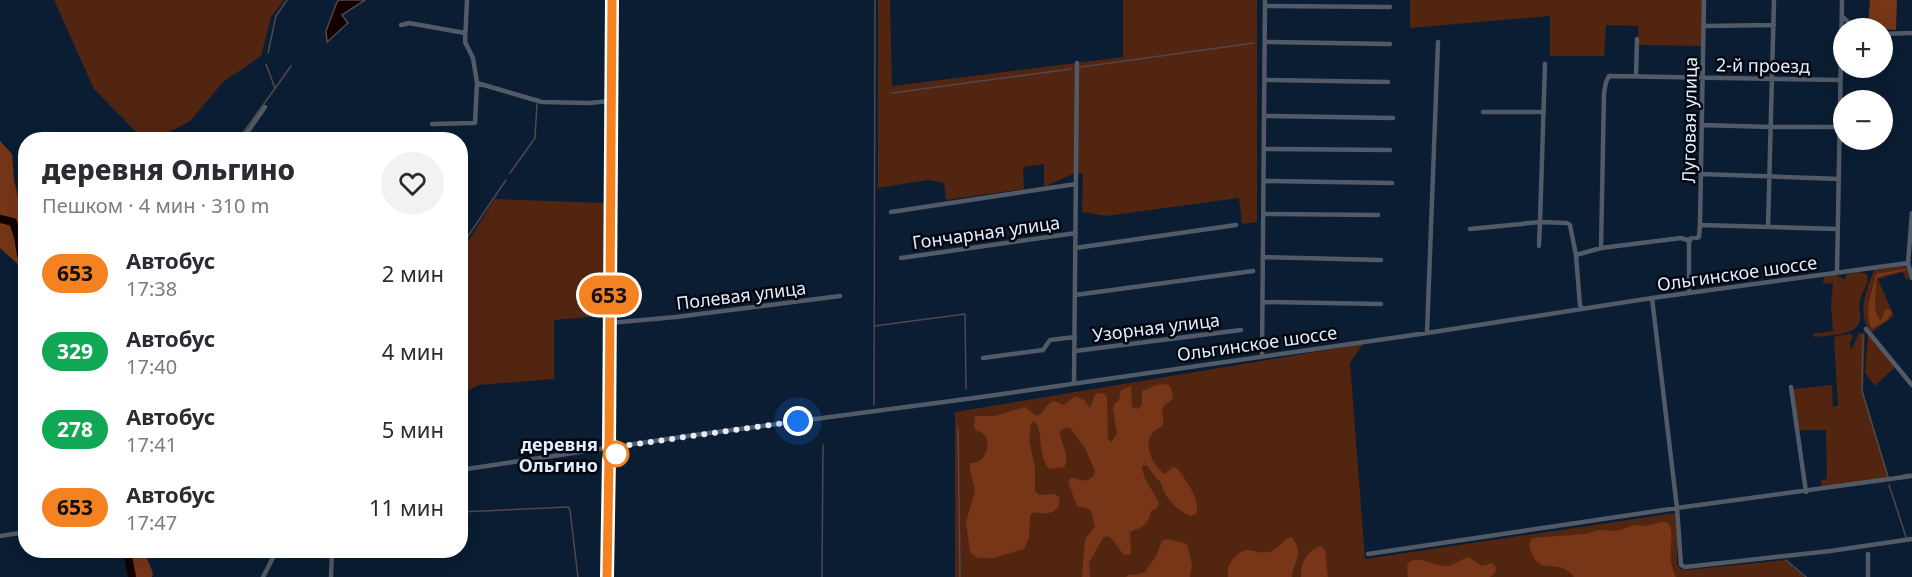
<!DOCTYPE html>
<html lang="ru">
<meta charset="utf-8">
<style>
:root{--surface:#fff;--page:#f2f2f3;--text:#2b2b33;--muted:#7c7c81}
body{margin:0;font-family:"Noto Sans",sans-serif;background:var(--page);color:var(--text);height:100vh;display:flex;flex-direction:column;font-size:22px;white-space:nowrap}
*{box-sizing:border-box;margin:0}
p{font-size:20px;color:var(--muted)}
.icon{flex:none;width:33px;height:33px;fill:none;stroke:currentColor;stroke-width:2;stroke-linecap:round;stroke-linejoin:round}
.map{position:relative;flex:1;overflow:hidden}
.details{position:absolute;left:18px;top:132px;width:450px;height:426px;display:flex;flex-direction:column;background:var(--surface);border-radius:24px;box-shadow:0 6px 24px #0002}
.details>*{flex:none}
.badge{padding:0 12px;border-radius:20px;font-size:21px;line-height:39px}
.controls{position:absolute;left:1833px;top:18px;display:grid;gap:12px}
.controls a{display:grid;place-items:center;width:60px;height:60px;border-radius:50%;background:var(--surface);box-shadow:0 6px 24px #0002;font-size:30px}
.you{position:absolute;width:30px;height:30px;margin:-15px;border:4px solid #fff;border-radius:50%;background:#1a73e8;box-shadow:0 0 0 9px #1a73e833}
.map>.badge{position:absolute;translate:-50% -50%;box-shadow:0 0 0 3px #fff}
.round{display:grid;place-items:center;flex:none;width:63px;height:63px;border-radius:32px;background:var(--page)}
.head{display:flex;align-items:center;justify-content:space-between;height:102px;padding:0 24px}
h1{font-size:28px;font-weight:800;line-height:45px}
ul{padding:0;list-style:none}
li{display:flex;align-items:center;gap:18px;height:78px;padding:0 24px}
li div{flex:1}
li b{display:block;font-size:22px}
li em{font-style:normal}
li .badge{min-width:66px;font-weight:700;text-align:center}
.map>svg:first-child{display:block}
.green{fill:#522511}
.forest{fill:#773618}
.water{fill:#140000;stroke:#52474c;stroke-width:1.5}
.lines{fill:none;stroke-linecap:round;stroke-linejoin:round}
.stream{stroke:#52474c;stroke-width:1.5}
.river{stroke:#140000;stroke-width:8}
.minor{stroke:#515a66;stroke-width:4.5}
.tertiary{stroke:#515a66;stroke-width:6}
.line-casing{stroke:#fff;stroke-width:14}
.line{stroke:#f58220;stroke-width:9}
.walk{stroke:#e2eefd;stroke-width:6;stroke-dasharray:0 10.8}
.stop-dot{fill:#fff;stroke:#f58220;stroke-width:3}
.labels{text-anchor:middle;dominant-baseline:central;stroke-width:5;stroke-linejoin:round;paint-order:stroke}
.street-label{font-size:18px;fill:#e2eefd;stroke:#020710}
.stop-label{font-size:18px;font-weight:bold;fill:#e2eefd;stroke:#020710;text-anchor:end}
</style>
<div class="map">
<svg width="1912" height="577" viewBox="0 0 1912 577">
<rect width="100%" height="100%" fill="#0a1d32"/>
<path class="green" d="M54,0H284L271,17L261,56L223,82L190,121L156,139H143L94,89Z
M878,0H890L892,86L1123,57V0H1257V222L1242,224L1239,198L1106,216L1082,212L1083,173L1073,174L1044,187V164L1023,167L1024,189L946,200L944,183L928,180L878,188Z
M1410,0H1704L1702,46L1639,45L1638,26L1606,25L1604,56H1550V16L1410,28Z
M495,199L604,203L603,316L554,320V379L479,385L461,394V252Z
M1904,266L1908,269L1910,279L1906,280L1903,272L1878,279L1894,316L1872,332C1855,316 1867,288 1874,270Z
M1859,272L1867,274C1870,285 1862,290 1860,301C1858,306 1861,314 1860,320C1857,337 1827,335 1814,337L1813,334L1833,331L1831,306L1833,283L1823,284L1824,277L1835,275L1845,279L1847,274Z
M1859,333H1865L1863,392L1889,478L1822,487L1821,480L1827,479L1826,430H1798L1793,389L1832,385L1833,407L1838,405L1834,339L1836,336L1851,334L1853,337L1850,342L1851,350Z
M1868,334L1895,367L1875,386L1865,373Z
M1363,344L1350,363L1365,559L1675,513L1678,517L1677,564L1680,569L1686,570L1785,560L1804,577H955V412Z"/>
<path class="forest" d="M1870,0H1897L1896,30L1868,28Z
M0,141L12,154L14,180L25,224V290L21,267L0,248Z
M1906,269L1907,270L1878,277L1876,280C1877,293 1871,309 1880,320L1882,319L1885,310L1889,309L1892,312L1887,320L1872,329C1863,311 1872,293 1876,274Z
M1168,384L1171,388L1173,399C1171,401 1167,402 1165,405C1159,409 1165,417 1163,423C1162,429 1157,428 1153,432C1142,444 1153,467 1165,474L1173,467L1178,469C1186,481 1203,502 1195,515L1190,516C1172,506 1166,499 1160,481L1156,478L1147,465L1142,466C1143,481 1154,490 1159,504L1156,509L1151,511C1147,527 1144,526 1130,532L1131,554L1125,555C1118,550 1116,541 1108,536L1103,538L1089,563L1090,577H1082L1085,539L1095,527L1091,511L1087,508L1077,506L1068,482L1071,478C1082,479 1084,484 1094,476L1095,471L1085,448L1070,428H1065L1060,431C1060,444 1071,455 1064,467L1049,469C1037,454 1044,430 1034,421L1031,424L1029,440L1035,468V491L1039,495L1054,494L1059,497C1062,514 1046,515 1034,512L1030,515L1029,538L1024,549L994,558H978L970,552L966,522L975,491L970,469V463C988,465 995,434 977,431L974,427L975,416H995L1025,407L1037,416C1045,413 1045,404 1054,401L1064,405L1075,396L1084,400L1090,408L1095,394L1104,393L1107,398L1108,438L1111,442L1117,434L1113,408L1115,403L1119,400L1121,390L1131,386L1132,407L1138,409L1142,405V391L1157,385Z
M1661,522H1666L1670,526C1675,545 1665,555 1676,577H1574C1558,556 1540,577 1531,552C1529,546 1529,543 1532,538L1584,534L1600,530L1616,531L1635,525L1647,526Z
M1291,537C1306,553 1293,561 1292,577H1228C1227,570 1228,565 1233,559C1248,541 1255,557 1272,551C1280,548 1282,539 1291,537Z
M1167,539L1187,544L1192,565L1190,577H1126L1130,574L1135,575L1145,572L1156,556L1162,541Z
M1321,546L1325,550L1328,577H1301C1300,563 1307,551 1321,546Z
M130,551H144L153,573L152,577H135Z
M1468,557L1482,566L1492,563L1496,567L1495,573L1490,577H1408L1407,567L1409,562C1422,555 1432,566 1446,566C1454,566 1461,559 1468,557Z"/>
<path class="water" d="M339,0H365L342,15L348,23L327,42L326,31L337,2Z"/>
<g class="lines">
<path class="stream" d="M268,53L276,16L287,0
M266,64L275,88
M1081,67L1254,43
M892,93L1071,69
M238,140L291,66
M510,173L535,138L537,104
M460,248L506,180
M874,326L965,314L966,389
M1863,335L1862,391L1888,477
M874,405L875,0
M958,427L960,577
M1903,475L1910,474
M1889,485L1906,537
M460,512L568,507L570,510L578,577
M1786,560L1806,577
M822,577L823,445"/>
<path class="river" d="M0,219L13,222L18,237L21,255L26,263
M127,550L132,577"/>
<path class="minor" d="M467,0L465,42L473,58L477,83L542,102L589,103L611,101
M1265,6L1390,7
M1842,16L1854,28
M401,25L409,23L465,33
M1704,26L1774,25
M1882,34L1912,33
M1265,42L1390,44
M1545,64L1540,222L1567,223L1570,225L1576,255L1580,306L1583,308
M1636,75L1637,39
M1265,80L1388,82
M1483,112H1544
M1264,116L1393,118
M432,124L475,123L477,83
M1702,125L1771,127H1840
M242,140L265,107
M1264,149L1390,150
M1701,174L1839,179
M1264,181L1392,183
M891,212L1076,184
M1912,213L1908,263L1912,278
M1263,214L1378,215
M1700,225L1837,229
M1768,227L1774,0
M1470,229L1540,222L1539,246
M1696,238L1699,237L1700,225L1704,0
M1075,248L1236,225
M1601,248L1604,93L1606,82L1609,76L1841,80
M1576,255L1601,248L1681,238L1687,240L1692,238L1689,241V293
M1263,257L1381,260
M901,258L1076,233
M1837,272L1842,0
M1075,295L1253,271
M1652,298L1677,508L1681,565L1685,567L1830,551L1912,539
M1263,302L1381,304
M609,323L676,317L840,296
M1866,329L1912,385
M1427,333L1438,42
M1075,351L1241,330
M1262,356L1265,0
M983,358L1043,350L1050,340L1075,337
M1074,382L1077,63
M1791,387L1806,492
M460,470L694,435L974,398L1427,333L1652,298L1908,263
M0,536L26,532
M1368,554L1677,508L1912,476
M1868,554V577
M263,577L277,550
M331,577L332,550"/>
<path class="tertiary" d="M607,577L612,0"/>
</g>
<g class="lines">
<g class="line-casing">
<path id="line" d="M607,577L609,459L616,458L615,447H609L612,0"/>
</g>
<use href="#line" class="line"/>
<path class="walk" d="M616,454L615,447L798,421"/>
</g>
<circle class="stop-dot" cx="616" cy="454" r="12"/>
<g class="labels">
<g class="street-label">
<text transform="translate(1763 65) rotate(1)">2-й проезд</text>
<text transform="translate(1689 120) rotate(-89)">Луговая улица</text>
<text transform="translate(986 232) rotate(-8)">Гончарная улица</text>
<text transform="translate(1737 273) rotate(-8)">Ольгинское шоссе</text>
<text transform="translate(741 295) rotate(-7)">Полевая улица</text>
<text transform="translate(1156 327) rotate(-7)">Узорная улица</text>
<text transform="translate(1257 343) rotate(-8)">Ольгинское шоссе</text>
</g>
<g class="stop-label">
<text x="598" y="444">деревня<tspan x="598" dy="21">Ольгино</tspan></text>
</g>
</g>
</svg>
<div class="controls">
<a>+</a>
<a>−</a>
</div>
<div class="you" style="left:798px;top:421px"></div>
<b class="badge" style="left:609px;top:295px;background:#f58220;color:#111">653</b>
<section class="details">
<div class="head"><div><h1>деревня Ольгино</h1><p>Пешком · 4 мин · 310 m</p></div><a class="round"><svg class="icon" aria-label="heart" viewBox="0 0 24 24"><path d="M12 20l-8-8c-3-5 5-10 8-4 3-6 11-1 8 4z"/></svg></a></div>
<ul>
<li><span class="badge" style="background:#f58220;color:#111">653</span><div><b>Автобус</b><p>17:38</p></div><em>2 мин</em></li>
<li><span class="badge" style="background:#10a855;color:#fff">329</span><div><b>Автобус</b><p>17:40</p></div><em>4 мин</em></li>
<li><span class="badge" style="background:#10a855;color:#fff">278</span><div><b>Автобус</b><p>17:41</p></div><em>5 мин</em></li>
<li><span class="badge" style="background:#f58220;color:#111">653</span><div><b>Автобус</b><p>17:47</p></div><em>11 мин</em></li>
</ul>
</section>
</div>
